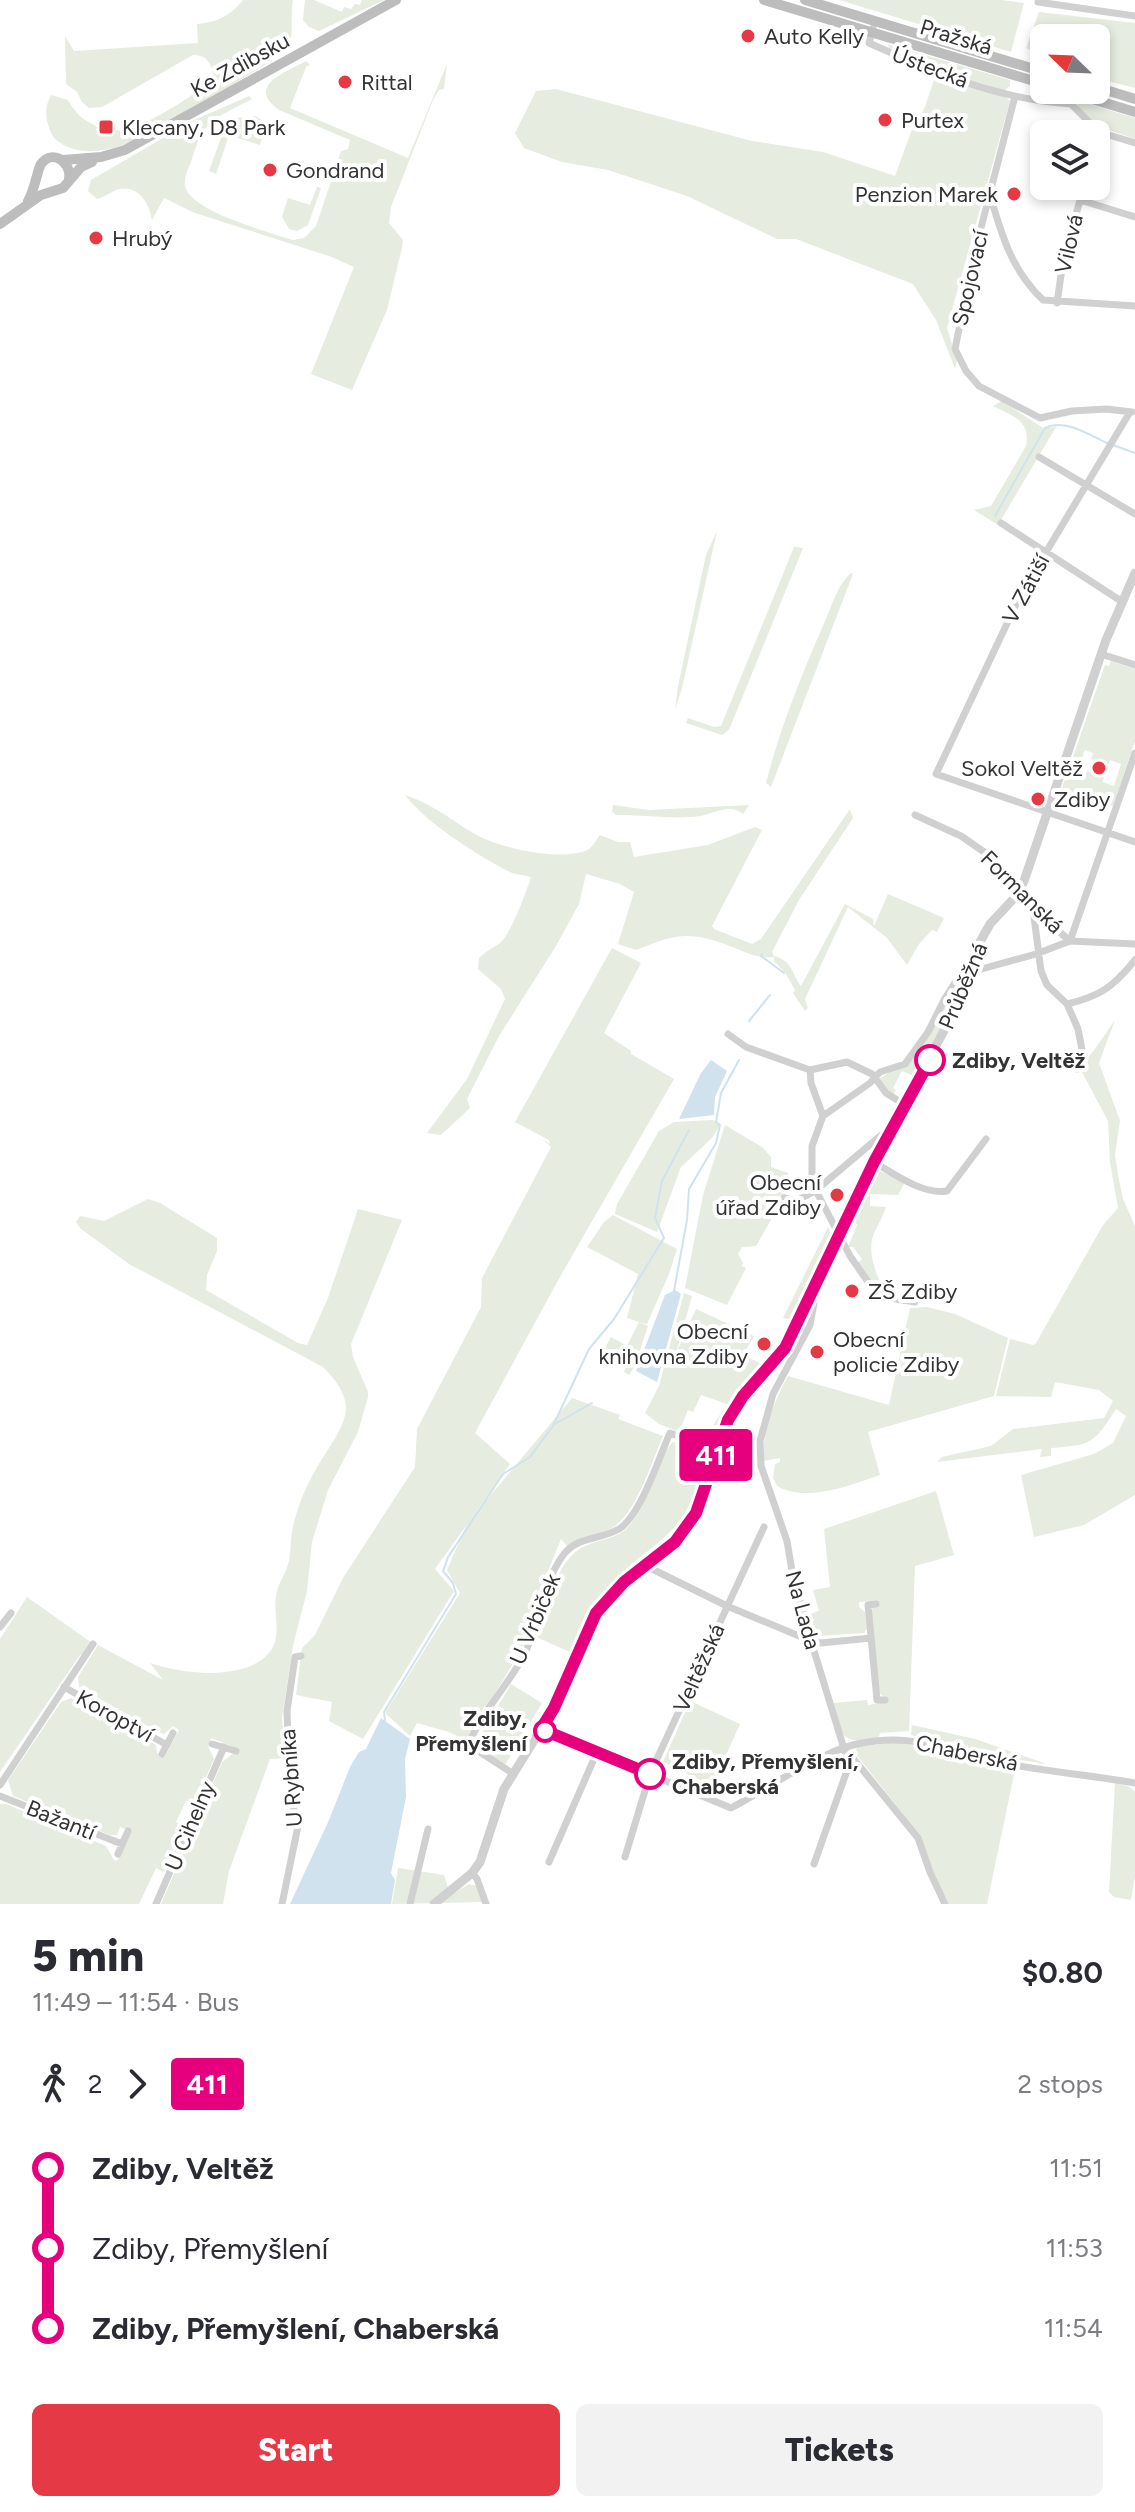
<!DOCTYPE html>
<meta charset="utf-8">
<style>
:root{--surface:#fff;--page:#f2f2f3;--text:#2b2b33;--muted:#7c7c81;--accent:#e63946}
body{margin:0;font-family:Figtree,sans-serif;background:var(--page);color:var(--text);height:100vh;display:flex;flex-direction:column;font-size:30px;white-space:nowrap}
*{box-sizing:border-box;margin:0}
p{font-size:26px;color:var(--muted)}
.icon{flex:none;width:44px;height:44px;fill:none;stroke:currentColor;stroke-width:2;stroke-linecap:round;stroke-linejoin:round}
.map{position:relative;height:1904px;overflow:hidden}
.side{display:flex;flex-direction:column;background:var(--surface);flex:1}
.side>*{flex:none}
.badge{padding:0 16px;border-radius:6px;font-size:28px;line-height:52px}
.needle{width:52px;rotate:293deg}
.fabs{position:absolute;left:1030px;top:24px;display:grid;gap:16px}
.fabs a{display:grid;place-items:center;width:80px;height:80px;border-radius:12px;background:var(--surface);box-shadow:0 4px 12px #0003;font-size:40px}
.map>.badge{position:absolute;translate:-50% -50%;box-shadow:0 0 0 4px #fff}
.legs{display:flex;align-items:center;gap:12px;height:88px;padding:0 32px;font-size:26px}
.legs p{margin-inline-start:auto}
.summary{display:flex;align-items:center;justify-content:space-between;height:136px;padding:0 32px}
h1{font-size:44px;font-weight:800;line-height:60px}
.primary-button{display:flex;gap:16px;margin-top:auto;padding:16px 32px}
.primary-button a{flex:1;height:92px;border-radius:12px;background:var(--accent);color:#fff;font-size:32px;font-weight:800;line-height:92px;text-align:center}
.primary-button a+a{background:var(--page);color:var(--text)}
ul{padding:0 32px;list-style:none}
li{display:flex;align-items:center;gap:28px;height:80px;font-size:30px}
li i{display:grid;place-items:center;width:12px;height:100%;margin:0 10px;background:currentColor}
li i::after{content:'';width:20px;height:20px;margin:-10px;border:6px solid;border-radius:50%;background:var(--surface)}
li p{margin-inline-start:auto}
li:first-child i{background:linear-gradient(#0000 50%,currentColor 0)}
li:last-child i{background:linear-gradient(currentColor 50%,#0000 0)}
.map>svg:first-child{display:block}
.green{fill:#e6ecdf;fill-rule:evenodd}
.water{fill:#cfe2ee}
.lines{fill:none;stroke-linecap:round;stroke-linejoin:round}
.stream{stroke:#cfe2ee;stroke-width:2}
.minor{stroke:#d0d0d0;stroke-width:7}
.tertiary{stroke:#d0d0d0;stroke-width:9}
.secondary{stroke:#bdbdbd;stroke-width:10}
.line-1-casing{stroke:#fff;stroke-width:18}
.line-1{stroke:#e6007e;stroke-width:12}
.poi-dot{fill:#e63946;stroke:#fff;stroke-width:3}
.stop-1-dot{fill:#fff;stroke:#e6007e;stroke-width:4}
.labels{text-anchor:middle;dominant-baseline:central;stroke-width:8;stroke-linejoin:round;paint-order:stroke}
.poi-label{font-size:22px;fill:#333;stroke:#fff;text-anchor:start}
.street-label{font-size:22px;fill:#333;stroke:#fff}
.stop-label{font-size:22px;font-weight:bold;fill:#333;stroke:#fff;text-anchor:start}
</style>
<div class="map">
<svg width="1135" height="1904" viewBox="0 0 1135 1904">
<rect width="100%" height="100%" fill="#fff"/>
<path class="green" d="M243,0H293C290,12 294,36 289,44C280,62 234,79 217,97C176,119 96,177 54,138C46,125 43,109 51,95L68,100C80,121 88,121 106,131L107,128L126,132C145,124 207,91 213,75C212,63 205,54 193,55L102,107L89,108L82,102L77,92L66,84L65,36L74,51L198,43L197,24C218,22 230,16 243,0Z
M305,0H314L342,12L344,7L351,9L355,4L360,5L362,0H384L319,31L309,27L303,20Z
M839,0H1002L1024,3L1011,52Z
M1039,12L1135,23V88L1096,78V38H1044V57L1026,48Z
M888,44L1010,80V86L1004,91L947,73L930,63L889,48Z
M306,61L310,65L306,67L290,108L408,158L447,64L444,89L439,90L433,100L391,207L389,223L403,240L402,248L387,310L352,390L311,374L354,267L332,257L195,213L164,198L152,220C149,203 138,183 116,190C109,193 104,197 97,199L88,191L91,180L192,121L249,96L252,99C213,120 205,117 191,162C188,169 184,178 185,186C191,212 269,232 293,240L304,238L316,226L341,151L348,149L350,140L279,110C245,86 286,72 306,61Z
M935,76L1006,97L1010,101L947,328L957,360L955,369L936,320L913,284L796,239H777L687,196L608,170L562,162L524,148L515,133L536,91L556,89L752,141L823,152L895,176L911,132C922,121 930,92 935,76Z
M1079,101L1135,118V139L1100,127L1077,107Z
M256,116L266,123L260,145L229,135L216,174L209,171L226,124L236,118Z
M317,187L321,188L308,225L297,231L289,229L282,217L288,198L310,205Z
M1002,401L1043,428L1056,427L998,525L974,510L991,506L1026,446C1031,421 1013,416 993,406Z
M717,531L682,688L675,710L678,686L706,555Z
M794,547L803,548L729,730L722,735L686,723L688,718L714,727L721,726Z
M851,573L853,574L771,787L766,783C780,728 802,674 825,621C832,605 838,584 851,573Z
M1111,661L1135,669V741L1113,806L1062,788L1105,665L1109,666ZM1085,750L1093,753L1091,759L1108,765L1110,760L1121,764L1114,786L1103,782L1104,777L1087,771L1085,777L1076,774Z
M405,795C431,803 451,820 475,834C499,848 563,863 589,849C594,845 596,840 600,835L618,842H630L634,857L708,845L755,827L762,830L712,926L714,929L752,944L761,939L850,809L853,818L799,900L772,952L774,956C793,961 791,973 801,986L845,904L873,919L874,926L888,894L944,918L937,932L932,930L919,944L907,965L887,938L848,907L805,999L808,1008L805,1011L793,993L795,990L786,974L774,961V957C755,959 744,951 727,945C688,930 673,935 636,950L618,944L634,892L620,884L586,874L579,904L556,946L499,1036L467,1099L470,1108L441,1135L427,1133L467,1079L505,999L501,989L478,969L479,958C486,951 493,948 500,943C511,934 527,890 531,877C525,875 518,875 512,873C481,858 425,822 405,795Z
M613,805L649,810L749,805L743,814C730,803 715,813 700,816C672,820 644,814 616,815L612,812Z
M612,948L641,963L604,1033L631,1051V1054L674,1079L561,1275L475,1433L510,1464L474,1515L572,1398L620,1415L618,1419L663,1436C652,1461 636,1514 612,1528C598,1536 581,1535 567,1546L561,1539L528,1621L530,1622L523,1647L466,1741L449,1732L417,1723L410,1736L385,1713L460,1593L447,1570L466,1526L435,1569L454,1591L363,1739L329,1721L332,1702L296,1695L302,1648L315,1635L343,1578L415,1467L417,1429L481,1307L482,1278L551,1147L543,1140L550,1144L549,1140L515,1122Z
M960,978L962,979C950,1012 936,1048 914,1076L902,1071L893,1088L896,1090L893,1096L880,1081V1078L909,1061Z
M1115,1020L1099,1063L1120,1121L1115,1155L1119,1180L1123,1199L1135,1226V1495L1084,1525L1034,1537L1021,1475L1094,1454L1113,1443L1126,1416L1116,1409C1094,1443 1093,1445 1051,1448V1456L1040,1457L1042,1449L937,1462L942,1457L991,1446L1013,1429L1104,1418L1113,1401L1099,1390L1055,1382L1051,1397L996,1396L1010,1339L1033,1345L1036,1343L1103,1225L1118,1208L1110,1162L1108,1121L1082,1072L1075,1073L1095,1049Z
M713,1120L720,1125L712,1138L681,1167L657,1232L615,1214L617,1204L659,1131L674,1122Z
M725,1125L762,1147L771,1157V1167L788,1173L789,1187L782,1203H780L775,1214L772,1213L770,1217L772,1218L756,1246L742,1247L738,1254L743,1263L742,1266L746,1268L727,1305L685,1288L703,1195Z
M875,1169L905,1182L898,1195L870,1194V1206L886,1207C883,1216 879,1223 875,1231C865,1251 877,1275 885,1294L878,1290L858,1263L862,1259L853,1247H848L857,1225L852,1218Z
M148,1199L160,1203L217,1238V1251L207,1275L206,1290L298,1343L307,1345L328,1298L358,1209L402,1220L351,1344L353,1357L368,1392V1397L358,1432L328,1490L312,1542L307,1591L293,1646L282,1718L286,1758L270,1759L229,1871L223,1904H161L222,1762L239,1749L211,1738L208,1746L214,1759L195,1803L186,1801L176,1822L184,1826L163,1872L156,1868L139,1904H0V1804H6L106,1846L114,1860L117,1861L130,1831L120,1827L117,1835H110L13,1796L8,1780L61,1702L71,1698L156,1745L157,1753L165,1756L179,1730L173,1726L164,1734L154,1730L79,1687L78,1677L98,1645L163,1680L150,1663C182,1674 242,1681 267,1655C285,1637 271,1613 277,1591C279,1583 284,1576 287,1568C291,1557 290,1544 292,1532C297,1505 308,1481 322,1459C330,1446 342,1430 345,1415C350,1397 335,1379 323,1367L129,1264L80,1228L76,1222L80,1216L104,1221Z
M613,1215L677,1249L669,1274L647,1324L639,1322L648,1326L639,1353L642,1355L629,1375L624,1372L630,1358L624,1355L622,1358L605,1348L611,1337L627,1346L639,1322L627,1318L638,1274L587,1247L604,1222Z
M828,1227L831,1234L791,1319L783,1318Z
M684,1293L692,1296L676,1353L696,1309L754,1336L743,1355L762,1364L728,1408L713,1445L699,1440L704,1439L727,1404L701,1395L693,1412L688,1410L679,1432L659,1424L645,1413L659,1386Z
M927,1307L955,1314L1008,1338L994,1396L868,1432L880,1475C851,1485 806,1503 777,1486L773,1478L775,1464L780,1462V1458L763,1461C763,1428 773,1404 788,1376L889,1405L910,1308Z
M672,1442H679L707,1453C689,1517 683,1525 630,1565L633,1567L594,1604L570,1652L536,1637C544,1610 557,1558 585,1546C603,1538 621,1539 633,1521C650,1497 655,1465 672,1442Z
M936,1491L954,1555L915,1566L909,1731L880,1733L878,1739C838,1743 844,1738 833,1703L867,1700L868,1705L886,1702V1698L879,1693L871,1611L877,1601L859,1602V1607L865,1612L867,1628L864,1633L818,1636L814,1629L810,1614L819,1611L813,1590L830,1587L824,1529Z
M27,1597L92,1643L83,1656L80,1655L0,1772V1639Z
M511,1684L542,1703L505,1765L475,1745Z
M690,1701L740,1724L712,1786L663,1762Z
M912,1725L975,1739L1047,1764L976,1753L911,1735Z
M898,1742L1016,1765L987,1904H949L932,1869L918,1833L855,1753L857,1747Z
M1115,1783L1128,1786L1135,1792V1875L1131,1900L1114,1897L1109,1892Z
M398,1868L444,1875L448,1888L454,1893L469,1884L476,1886L482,1902L392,1904Z"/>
<path class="water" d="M711,1060L727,1071L715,1097L714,1115L679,1119L701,1073Z
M675,1290L681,1294L657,1382L636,1371L665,1295Z
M381,1718L410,1739L405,1759L406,1797L391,1873L395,1880L391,1904H290L329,1820L350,1767L359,1752L366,1749Z"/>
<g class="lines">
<path class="stream" d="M1113,445L1135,453
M995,516L1045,428C1065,418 1089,435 1107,443
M762,954L761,956L784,973
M749,1021L770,995
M674,1291L687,1220L689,1189L716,1143L720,1125L716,1122L721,1093L739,1060
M555,1424L592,1403
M385,1720L384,1712L456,1594L453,1583L443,1571L448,1557L503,1474L530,1457L553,1426L589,1349L614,1319L664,1238L655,1218L662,1181L689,1130"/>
<path class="minor" d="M1038,2L1135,16
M873,28L869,43C933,72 1000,100 1071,104L1099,132L1135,143
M1015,96L975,251L955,349L966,371L979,386L1040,418L1072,411L1106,409L1132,412
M991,198C1002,237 1013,272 1043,300L1135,306
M1080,200L1135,217
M1057,303L1063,261L1084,186
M1130,412L1021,594L936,774L1135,842
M1039,457L1135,514
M1001,523L1121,601
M1101,654L1135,665
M915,815L961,836L987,854L1023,900L1070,941L1135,944
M1033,909L1041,971L1047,985L1067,1004L1078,1029L1083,1055
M1067,1004C1101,996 1113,987 1135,960
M728,1034L746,1047L810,1070L847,1062L872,1074L886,1093L905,1105
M810,1070L811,1083L823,1116
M874,1162C894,1174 923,1195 947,1191L986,1139
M784,1198L796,1201L815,1191L885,1132L890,1133
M808,1300L814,1303L810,1325L773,1394L760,1441L761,1466L787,1541L793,1577L811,1641L849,1765L814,1864
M915,1302L883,1297L873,1289L850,1256L812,1183V1146L823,1116L870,1083L880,1072L905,1064L928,1032L944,1000L960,975L1036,954L1070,941L1135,753
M646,1566L727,1606L811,1641L821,1643L871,1638
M876,1604L868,1605L877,1700H885
M0,1627L11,1613
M64,1687L167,1745
M541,1729L731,1808C765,1790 822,1751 857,1744C909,1733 929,1746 977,1758C1028,1770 1083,1774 1135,1783
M212,1744L236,1751
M848,1752L918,1838L930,1872L945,1904
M162,1754L173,1733
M512,1773L469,1745C477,1717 513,1680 526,1651C539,1620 543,1582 564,1554C578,1536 600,1540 619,1529C641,1515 659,1457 670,1433L717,1451
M0,1785L93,1644
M0,1796L122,1844
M118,1854L128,1831
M625,1857L650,1774L764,1527
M549,1862L597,1752
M472,1873L477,1879L486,1904
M156,1904L224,1747
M282,1904L298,1826L290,1794L287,1711L295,1657L301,1656
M410,1904L428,1829"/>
<path class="tertiary" d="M434,1904L472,1873L480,1862L504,1789L554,1708L596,1613L624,1582L675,1542L685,1531L701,1501L728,1420L743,1396L778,1359L790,1338L874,1162L954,1012L980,942L990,924L1018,894L1024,881L1106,640L1135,573"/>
<path class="secondary" d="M764,0L1044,84
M805,0L1044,72
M1096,87L1135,99
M1062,90L1135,112
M63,160L101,157L125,150L396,0
M28,201C35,189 37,171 41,164C53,148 72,163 69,179
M0,224L41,195L63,188L81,167L92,162"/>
</g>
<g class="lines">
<g class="line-1-casing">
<path id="line-1" d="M650,1774L541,1729L554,1708L596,1613L624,1582L675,1542L696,1513L728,1420L743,1396L785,1348L874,1162L930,1060"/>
</g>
<use href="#line-1" class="line-1"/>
</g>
<g class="poi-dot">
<circle cx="748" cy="36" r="8"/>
<circle cx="345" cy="82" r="8"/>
<circle cx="885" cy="120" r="8"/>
<rect x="98" y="119" width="16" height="16" rx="4"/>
<circle cx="270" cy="170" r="8"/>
<circle cx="1014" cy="194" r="8"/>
<circle cx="96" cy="238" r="8"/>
<circle cx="1099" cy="768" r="8"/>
<circle cx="1038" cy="799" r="8"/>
<circle cx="837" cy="1195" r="8"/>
<circle cx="852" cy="1291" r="8"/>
<circle cx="764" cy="1344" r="8"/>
<circle cx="817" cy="1352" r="8"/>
</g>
<g class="stop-1-dot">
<circle cx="930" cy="1060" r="14"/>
<circle cx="545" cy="1731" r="10"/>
<circle cx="650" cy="1774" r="14"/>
</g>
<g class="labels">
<g class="poi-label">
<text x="764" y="36">Auto Kelly</text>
<text x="361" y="82">Rittal</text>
<text x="901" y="120">Purtex</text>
<text x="122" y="127">Klecany, D8 Park</text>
<text x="286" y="170">Gondrand</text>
<text x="998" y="194" text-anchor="end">Penzion Marek</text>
<text x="112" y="238">Hrubý</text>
<text x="1083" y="768" text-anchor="end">Sokol Veltěž</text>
<text x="1054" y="799">Zdiby</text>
<text x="821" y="1182" text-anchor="end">Obecní<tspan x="821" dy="25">úřad Zdiby</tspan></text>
<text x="868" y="1291">ZŠ Zdiby</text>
<text x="748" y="1331" text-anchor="end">Obecní<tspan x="748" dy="25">knihovna Zdiby</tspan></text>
<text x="833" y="1339">Obecní<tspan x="833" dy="25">policie Zdiby</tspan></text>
</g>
<g class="street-label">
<text transform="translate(956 37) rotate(17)">Pražská</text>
<text transform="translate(240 65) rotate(-29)">Ke Zdibsku</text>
<text transform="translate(930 67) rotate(21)">Ústecká</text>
<text transform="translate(1069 244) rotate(-77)">Vilová</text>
<text transform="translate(970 278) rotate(-77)">Spojovací</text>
<text transform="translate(1026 589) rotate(-62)">V Zátiší</text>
<text transform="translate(1022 892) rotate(45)">Formanská</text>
<text transform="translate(963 986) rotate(-67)">Průběžná</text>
<text transform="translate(803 1610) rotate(75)">Na Lada</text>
<text transform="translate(535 1619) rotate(-67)">U Vrbiček</text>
<text transform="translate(699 1668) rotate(-66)">Veltěžská</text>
<text transform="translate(115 1716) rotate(29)">Koroptví</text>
<text transform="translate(967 1753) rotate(12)">Chaberská</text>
<text transform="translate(291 1778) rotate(-94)">U Rybníka</text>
<text transform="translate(61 1820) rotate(22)">Bažantí</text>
<text transform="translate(190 1826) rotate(-67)">U Cihelny</text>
</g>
<g class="stop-label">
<text x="952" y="1060">Zdiby, Veltěž</text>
<text x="527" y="1718" text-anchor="end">Zdiby,<tspan x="527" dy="25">Přemyšlení</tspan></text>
<text x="672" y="1761">Zdiby, Přemyšlení,<tspan x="672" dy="25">Chaberská</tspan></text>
</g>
</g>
</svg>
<div class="fabs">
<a><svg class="needle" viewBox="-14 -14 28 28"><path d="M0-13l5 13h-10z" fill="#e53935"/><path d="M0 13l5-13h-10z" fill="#7c7c81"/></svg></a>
<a><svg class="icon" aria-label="layers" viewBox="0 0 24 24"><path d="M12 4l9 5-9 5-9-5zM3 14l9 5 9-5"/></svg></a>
</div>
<b class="badge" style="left:716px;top:1455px;background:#e6007e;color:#fff">411</b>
</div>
<section class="side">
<div class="summary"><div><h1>5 min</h1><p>11:49 – 11:54 · Bus</p></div><b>$0.80</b></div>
<div class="legs"><svg class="icon" aria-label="walk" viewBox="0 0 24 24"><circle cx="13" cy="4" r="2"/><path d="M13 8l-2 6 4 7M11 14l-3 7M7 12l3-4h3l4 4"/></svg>2<svg class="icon" aria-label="forward" viewBox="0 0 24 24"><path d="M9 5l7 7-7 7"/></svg><b class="badge" style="background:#e6007e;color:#fff">411</b><p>2 stops</p></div>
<ul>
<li><i style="color:#e6007e"></i><b>Zdiby, Veltěž</b><p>11:51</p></li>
<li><i style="color:#e6007e"></i><span>Zdiby, Přemyšlení</span><p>11:53</p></li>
<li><i style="color:#e6007e"></i><b>Zdiby, Přemyšlení, Chaberská</b><p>11:54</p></li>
</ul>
<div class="primary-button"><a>Start</a><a>Tickets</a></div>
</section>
